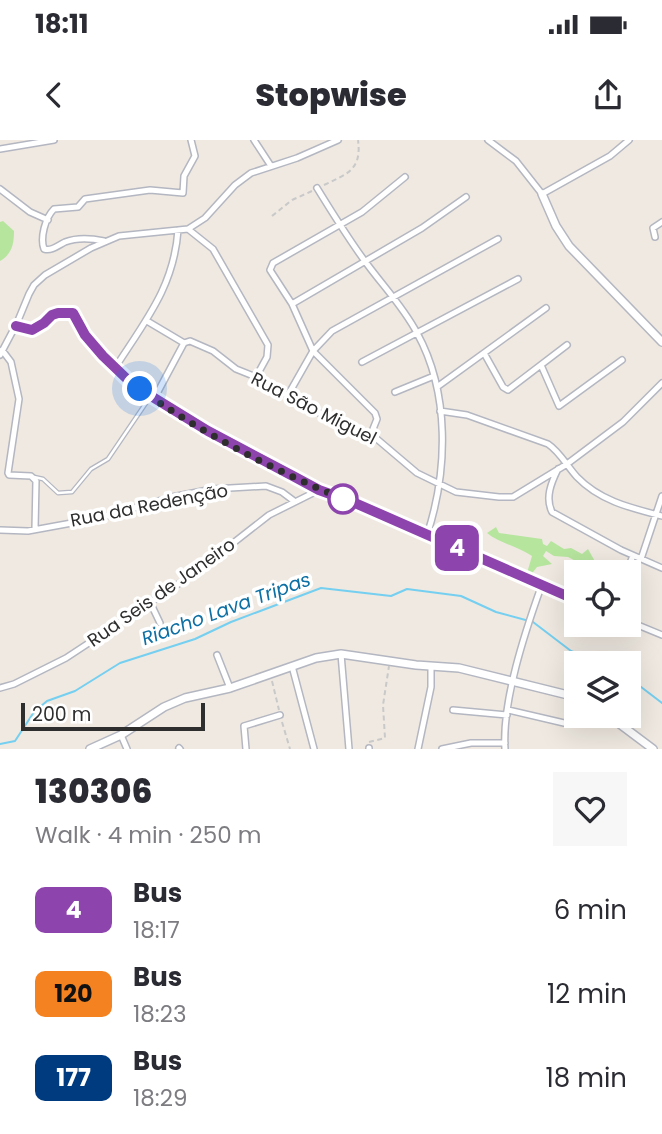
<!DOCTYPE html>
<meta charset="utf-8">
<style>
:root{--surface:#fff;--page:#f7f7f7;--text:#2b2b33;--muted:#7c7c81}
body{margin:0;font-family:Poppins,sans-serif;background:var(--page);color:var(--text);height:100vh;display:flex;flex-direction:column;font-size:26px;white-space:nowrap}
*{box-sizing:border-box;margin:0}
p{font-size:23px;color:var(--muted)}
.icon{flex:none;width:38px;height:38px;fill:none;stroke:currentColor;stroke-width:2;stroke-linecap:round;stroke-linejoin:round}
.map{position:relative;height:609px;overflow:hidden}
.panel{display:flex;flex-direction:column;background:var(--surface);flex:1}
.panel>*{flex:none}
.badge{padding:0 14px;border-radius:10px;font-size:24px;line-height:46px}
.tools{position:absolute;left:564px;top:420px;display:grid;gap:14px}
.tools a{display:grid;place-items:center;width:77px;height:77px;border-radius:0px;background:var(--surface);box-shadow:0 7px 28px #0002;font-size:35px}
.scale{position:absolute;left:21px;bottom:18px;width:184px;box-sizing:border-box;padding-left:7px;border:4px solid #2e2e2e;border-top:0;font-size:19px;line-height:24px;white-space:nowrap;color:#2e2e2e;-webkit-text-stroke:5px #fff;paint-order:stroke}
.you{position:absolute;width:35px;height:35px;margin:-18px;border:5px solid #fff;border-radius:50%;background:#1a73e8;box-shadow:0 0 0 10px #1a73e833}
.map>.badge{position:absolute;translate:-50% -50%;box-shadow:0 0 0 4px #fff}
.round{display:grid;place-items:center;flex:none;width:74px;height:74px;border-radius:0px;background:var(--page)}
.overview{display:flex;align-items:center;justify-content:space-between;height:119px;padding:0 35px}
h1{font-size:33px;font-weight:800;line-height:52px}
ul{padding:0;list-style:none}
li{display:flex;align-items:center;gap:21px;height:84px;padding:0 35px}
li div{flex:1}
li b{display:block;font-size:26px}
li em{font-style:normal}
li .badge{min-width:77px;font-weight:700;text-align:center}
.status{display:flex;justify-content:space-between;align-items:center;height:49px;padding:0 35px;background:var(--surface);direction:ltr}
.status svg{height:19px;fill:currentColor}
header{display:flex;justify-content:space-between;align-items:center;height:91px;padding:0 35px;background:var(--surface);font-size:32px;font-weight:800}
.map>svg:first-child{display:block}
.green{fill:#b6e59e}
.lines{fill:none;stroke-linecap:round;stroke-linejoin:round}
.stream{stroke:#75cff0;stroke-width:2}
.lane-casing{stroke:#b4b7c1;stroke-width:5}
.street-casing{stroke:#b4b7c1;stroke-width:8}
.secondary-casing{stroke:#b4b7c1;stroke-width:10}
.path{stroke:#c9c9c9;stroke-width:2;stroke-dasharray:5 3.5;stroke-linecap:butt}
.lane{stroke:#fff;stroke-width:2.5}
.street{stroke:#fff;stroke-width:5}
.secondary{stroke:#fff;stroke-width:7}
.line-casing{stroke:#fff;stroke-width:16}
.line{stroke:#8e44ad;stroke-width:10}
.walk{stroke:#2e2e2e;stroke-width:7;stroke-dasharray:0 12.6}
.stop-dot{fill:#fff;stroke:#8e44ad;stroke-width:3.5}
.labels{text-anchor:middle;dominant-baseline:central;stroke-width:7;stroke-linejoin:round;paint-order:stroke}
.street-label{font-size:18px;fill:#2e2e2e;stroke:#fff}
.water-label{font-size:19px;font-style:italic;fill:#0d6fa3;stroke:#fff}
</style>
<div class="status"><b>18:11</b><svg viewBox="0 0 49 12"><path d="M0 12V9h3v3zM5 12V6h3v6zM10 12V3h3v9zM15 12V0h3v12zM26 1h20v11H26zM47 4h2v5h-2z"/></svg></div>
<header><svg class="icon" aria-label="back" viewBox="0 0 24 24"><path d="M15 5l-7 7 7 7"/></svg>Stopwise<svg class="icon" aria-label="share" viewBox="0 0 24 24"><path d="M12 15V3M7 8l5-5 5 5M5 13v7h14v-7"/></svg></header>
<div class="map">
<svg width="662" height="609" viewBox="0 0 662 609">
<rect width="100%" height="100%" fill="#efe9e1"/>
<path class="green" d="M3,81L14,91C14,104 12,114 0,121V82Z
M496,387L499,393L542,399L543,404L547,406L551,401L564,409L571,408L582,414L588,409L597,425L587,427L568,417L554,416L546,411L543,416L552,424L537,427L529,437L527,433L532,416C517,406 499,403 487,393Z"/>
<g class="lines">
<path class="stream" d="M628,537L662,563
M0,604L15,601L34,572L47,561L75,551L120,523L195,499L231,482L321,448L391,456L407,449L461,456L496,472L533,482L571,511L600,523"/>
<g class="lane-casing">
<path id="lane" d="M34,337L43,339L58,353L72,352L91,329L108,319L150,257"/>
</g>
<g class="street-casing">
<path id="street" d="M254,0L271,26
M488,0L516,21L542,54L610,16L629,0
M0,9L54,0
M317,48C333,74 349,100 367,124C384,147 404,168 417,193C450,253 448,331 427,395
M0,49L30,72L48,80
M188,89L213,109L268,205L267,217L256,237
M655,97L653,88L662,82
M104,101C90,98 78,97 65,102C57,106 52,111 44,109C40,98 45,78 54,69L78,67L85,59L150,50L183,53L184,36L195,16L191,0
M292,164L422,88L466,57
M147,181L184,203
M16,186L32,189L45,183L52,175L58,173H73L85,195L103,216L127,239L151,256L208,291L293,336L319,350L355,363L576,461
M184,203L190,201L213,211L236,229L256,237L321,274L371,294L417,333L456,352L499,357H513L567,324L623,282L662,243
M2,210L11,222L19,259L8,333L9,335L31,336L36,341L35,389
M484,213L503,247L508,250L567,205
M0,215L17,183L29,154L34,145L45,135L91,108L119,96L188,89L205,78L235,45L251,33L297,18L338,0
M362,222L518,139
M541,225L559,266L622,220
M115,228C145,181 174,147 178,90
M437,247L546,168
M395,252L434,236
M288,255L313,211L332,191L498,99
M154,259L184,203
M440,271L467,275L548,304C560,312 567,326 577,337C600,361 631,368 662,376
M371,294L377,279L375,273L313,211L292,164L270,130L273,123L362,72L405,37
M558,329C551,343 545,358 552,372L621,410L662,428
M0,390L28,391L99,378L172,357L213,349L266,346L282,352L294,361
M641,419L662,356
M626,432L633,416
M150,462L160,483
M628,481L662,495
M341,514L349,609
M217,515L230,548
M292,526L314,609
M0,548L14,544L66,518L195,433L269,375L319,350
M453,570L507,575
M508,570L564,583
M121,595L127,609
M179,608L180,609
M246,609L244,586L280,575
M369,609V608
M418,609L431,547V526
M442,609L471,603H505
M505,609C502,561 525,492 541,447"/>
</g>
<g class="secondary-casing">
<path id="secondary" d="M542,54L556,86L569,106L662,202
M609,576L653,609
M90,609L121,595L164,567L185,558L230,548L316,518L341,514L416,525L459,528L576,557"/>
</g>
<path class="path" d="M324,45C347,34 362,30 358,0
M272,76L292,60L312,51
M272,541L279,570
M282,582L290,609
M369,602L385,598L383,565L389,526"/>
<use href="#lane" class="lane"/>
<use href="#street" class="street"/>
<use href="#secondary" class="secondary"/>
</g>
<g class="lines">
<g class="line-casing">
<path id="line" d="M16,186L32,190L44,183L52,175L58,173H73L85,195L103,216L127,239L151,256L208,291L293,336L319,350L355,363L576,460"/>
</g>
<use href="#line" class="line"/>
<path class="walk" d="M140,249C199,292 276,331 343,359"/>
</g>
<circle class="stop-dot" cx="343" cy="359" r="14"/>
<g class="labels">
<g class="street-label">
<text transform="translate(314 268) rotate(27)">Rua São Miguel</text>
<text transform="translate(149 365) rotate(-11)">Rua da Redenção</text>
<text transform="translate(161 452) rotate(-35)">Rua Seis de Janeiro</text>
</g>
<g class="water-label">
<text transform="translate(226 469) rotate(-20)">Riacho Lava Tripas</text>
</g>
</g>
</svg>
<div class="tools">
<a><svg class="icon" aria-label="locate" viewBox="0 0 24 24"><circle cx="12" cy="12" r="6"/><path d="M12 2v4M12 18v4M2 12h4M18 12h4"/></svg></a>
<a><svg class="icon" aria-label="layers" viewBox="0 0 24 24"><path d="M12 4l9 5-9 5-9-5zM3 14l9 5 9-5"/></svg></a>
</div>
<div class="scale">200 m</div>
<div class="you" style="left:140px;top:249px"></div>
<b class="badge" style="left:457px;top:408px;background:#8e44ad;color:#fff">4</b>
</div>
<section class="panel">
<div class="overview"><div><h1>130306</h1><p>Walk · 4 min · 250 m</p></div><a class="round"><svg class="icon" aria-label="heart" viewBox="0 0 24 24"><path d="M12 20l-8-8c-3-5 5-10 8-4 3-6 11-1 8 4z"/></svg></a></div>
<ul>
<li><span class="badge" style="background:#8e44ad;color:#fff">4</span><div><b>Bus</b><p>18:17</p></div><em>6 min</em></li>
<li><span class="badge" style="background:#f58220;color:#111">120</span><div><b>Bus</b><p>18:23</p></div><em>12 min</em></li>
<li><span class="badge" style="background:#003b80;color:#fff">177</span><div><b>Bus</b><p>18:29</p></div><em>18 min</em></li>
</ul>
</section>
